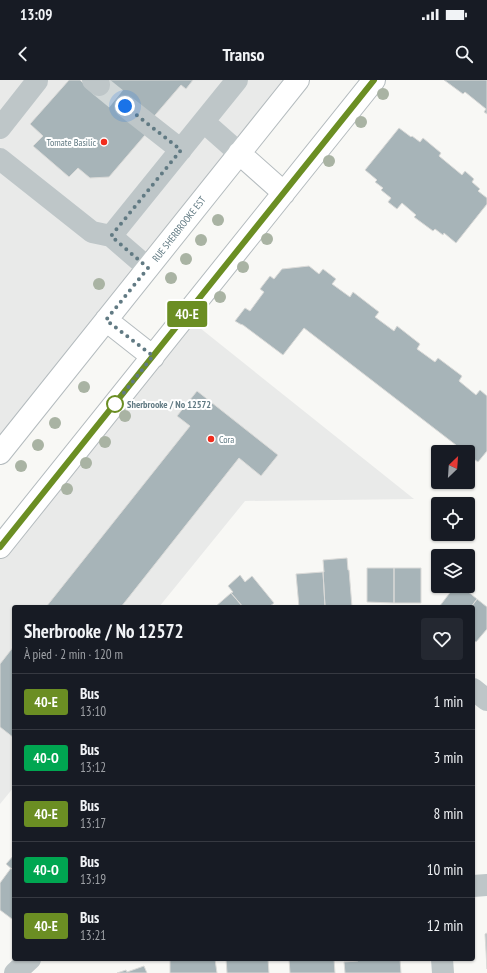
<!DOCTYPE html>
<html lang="fr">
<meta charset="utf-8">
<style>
:root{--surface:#171b24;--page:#242831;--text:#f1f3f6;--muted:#9ea1a6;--line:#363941}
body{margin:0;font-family:"PT Sans Narrow",sans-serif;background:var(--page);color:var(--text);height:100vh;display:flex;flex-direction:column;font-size:15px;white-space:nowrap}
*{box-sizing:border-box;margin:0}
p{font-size:13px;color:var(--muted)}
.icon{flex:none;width:22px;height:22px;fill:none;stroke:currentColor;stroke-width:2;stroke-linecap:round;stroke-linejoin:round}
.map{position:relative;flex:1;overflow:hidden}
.details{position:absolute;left:12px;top:525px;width:463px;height:356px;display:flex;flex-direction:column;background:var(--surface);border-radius:4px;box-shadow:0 1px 3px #0004}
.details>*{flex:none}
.badge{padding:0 8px;border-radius:3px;font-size:14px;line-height:26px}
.needle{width:26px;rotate:25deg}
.tools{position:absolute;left:431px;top:365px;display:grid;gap:8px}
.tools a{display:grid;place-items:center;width:44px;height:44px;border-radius:4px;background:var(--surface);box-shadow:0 1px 3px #0004;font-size:20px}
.you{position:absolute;width:20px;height:20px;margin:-10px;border:3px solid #fff;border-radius:50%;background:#1a73e8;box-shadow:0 0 0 6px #1a73e833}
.map>.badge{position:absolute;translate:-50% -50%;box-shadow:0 0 0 2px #fff}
.round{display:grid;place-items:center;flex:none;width:42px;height:42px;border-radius:4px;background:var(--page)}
.headline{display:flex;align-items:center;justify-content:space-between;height:68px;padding:0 12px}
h1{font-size:19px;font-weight:800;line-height:30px}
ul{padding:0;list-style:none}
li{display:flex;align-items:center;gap:12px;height:56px;padding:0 12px;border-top:1px solid var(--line)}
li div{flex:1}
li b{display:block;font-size:15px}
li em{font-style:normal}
li .badge{min-width:44px;font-weight:700;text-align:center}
.status{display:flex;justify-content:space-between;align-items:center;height:28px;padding:0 20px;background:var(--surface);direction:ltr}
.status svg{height:11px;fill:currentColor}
header{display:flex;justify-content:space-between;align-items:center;height:52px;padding:0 12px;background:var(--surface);font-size:18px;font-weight:800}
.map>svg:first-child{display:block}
.built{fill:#e9eae9}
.building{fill:#a7b4b8;stroke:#dadad8}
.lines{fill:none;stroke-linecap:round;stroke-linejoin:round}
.minor-tunnel{stroke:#d2d8d8;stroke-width:22;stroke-dasharray:22 11;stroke-linecap:butt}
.major-casing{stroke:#b4bbbe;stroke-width:24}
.minor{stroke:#bec6c8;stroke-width:22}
.major{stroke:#fff;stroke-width:22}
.tree{fill:#a9b3a3}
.line-casing{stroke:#fff;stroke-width:9}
.line{stroke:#6b8e23;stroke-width:6}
.walk{stroke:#617a83;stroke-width:4;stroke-dasharray:0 7.2}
.poi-dot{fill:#f12c1d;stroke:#fff;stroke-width:1.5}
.stop-dot{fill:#fff;stroke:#6b8e23;stroke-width:2}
.labels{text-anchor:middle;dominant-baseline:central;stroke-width:4;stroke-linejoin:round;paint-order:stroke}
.poi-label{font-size:10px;fill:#617a83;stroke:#fff;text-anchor:end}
.street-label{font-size:10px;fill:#617a83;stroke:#fff}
.stop-label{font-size:10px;font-weight:bold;fill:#617a83;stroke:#fff;text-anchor:start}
</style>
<div class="status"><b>13:09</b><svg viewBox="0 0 49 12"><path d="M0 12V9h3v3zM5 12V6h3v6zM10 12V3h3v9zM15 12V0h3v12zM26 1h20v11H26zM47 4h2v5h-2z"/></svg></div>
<header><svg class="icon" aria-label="back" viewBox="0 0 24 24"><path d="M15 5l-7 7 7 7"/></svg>Transo<svg class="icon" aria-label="search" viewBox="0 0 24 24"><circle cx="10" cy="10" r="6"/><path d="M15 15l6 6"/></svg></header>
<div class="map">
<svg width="487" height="893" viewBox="0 0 487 893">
<rect width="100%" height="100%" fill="#f8f8f5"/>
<path class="built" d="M0,0H298L0,373Z
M185,236L414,419L245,421L159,527H14V707L0,724V467Z"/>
<path class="building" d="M69,0H80L93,12L104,0H193L186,9L181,5L150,41L145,55L109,97L90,98L78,88L69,97L33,66L43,56L30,44Z
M444,0H487V34L484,32L486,29L465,12L463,14Z
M399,48L411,57L412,56L420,62L423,58L441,73L439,76L462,95L465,91L474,99L472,102L480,109L478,111L487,118V124L456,163L444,153L443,155L435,149L433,151L414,137L416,135L402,123L397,129L388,122L391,118L381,110L383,108L375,102L377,100L365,90Z
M309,186L319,194L323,189L336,199L332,204L350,217L353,212L379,232L375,237L394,251L397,246L420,264L417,269L435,282L438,278L462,296L459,301L476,315L480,310L487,316V371L478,382L468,375V372H465L304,248L283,275L243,245L240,244L235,241L245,228L250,231L264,212L260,209L270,196L274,199L282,189Z
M197,311L278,375L261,396L239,378L121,527H46L190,346L177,336Z
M347,478L348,490H349L352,527H325L323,492H324L323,480Z
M367,488H394V523L367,522Z
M394,488H421V523H394Z
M323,492L325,526L299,527L296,494Z
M240,495L245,502L252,496L274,523L269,527H243L231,513L233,512L228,506Z
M455,506H461L477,519L471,527H439Z
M231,513L243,527H215Z
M477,519L487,527V549L476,562L473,560V527H471Z
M14,566V658L0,647V584Z
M14,775V791L6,784Z
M11,788L14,791V837L12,839L0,830V803Z
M487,853V889L485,854Z
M170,879H215L217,893H170Z
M226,879H268L269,893H227Z
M289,879H334L335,893H290Z
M357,879H400L401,893H345L344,882L358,881Z
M144,886L147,893H117L126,890L127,892Z"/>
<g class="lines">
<path class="minor-tunnel" d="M99,5L125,26"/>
<g class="major-casing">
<path id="major" d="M239,73L284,113
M106,240L153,277
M0,373L298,0
M0,467L374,0"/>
</g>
<path class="minor" d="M93,0L99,5
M125,26L181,70
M204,42L239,73
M0,48L37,1L36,0
M0,79L92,152L111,156L148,188
M111,156L237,0
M473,609L487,620
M473,806L487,805
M442,879L443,893
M15,893L30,879"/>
<use href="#major" class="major"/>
</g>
<g class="tree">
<circle cx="383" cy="14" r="6"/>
<circle cx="361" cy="42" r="6"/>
<circle cx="329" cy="81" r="6"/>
<circle cx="218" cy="140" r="6"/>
<circle cx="267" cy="159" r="6"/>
<circle cx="201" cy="160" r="6"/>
<circle cx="186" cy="179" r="6"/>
<circle cx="243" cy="187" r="6"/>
<circle cx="171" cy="198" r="6"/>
<circle cx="99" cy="204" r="6"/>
<circle cx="220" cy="217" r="6"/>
<circle cx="84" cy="307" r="6"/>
<circle cx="125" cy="336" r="6"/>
<circle cx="55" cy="343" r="6"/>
<circle cx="105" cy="362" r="6"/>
<circle cx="38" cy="365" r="6"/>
<circle cx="86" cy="383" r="6"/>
<circle cx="21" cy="386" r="6"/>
<circle cx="67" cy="409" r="6"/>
</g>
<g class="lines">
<g class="line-casing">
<path id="line" d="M0,467L374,0"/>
</g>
<use href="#line" class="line"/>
<path class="walk" d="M115,324L153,276L106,240L148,188L111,156L181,70L125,26"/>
</g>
<g class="poi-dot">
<circle cx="104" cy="62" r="4"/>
<circle cx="211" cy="359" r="4"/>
</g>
<circle class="stop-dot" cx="115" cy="324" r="8"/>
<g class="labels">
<g class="poi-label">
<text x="96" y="62">Tomate Basilic</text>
<text x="219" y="359" text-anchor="start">Cora</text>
</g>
<g class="street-label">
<text transform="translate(179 149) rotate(-52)">RUE SHERBROOKE EST</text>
</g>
<g class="stop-label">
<text x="127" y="324">Sherbrooke / No 12572</text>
</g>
</g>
</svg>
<div class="tools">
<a><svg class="needle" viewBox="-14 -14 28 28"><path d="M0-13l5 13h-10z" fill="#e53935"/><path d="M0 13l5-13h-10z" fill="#9ea1a6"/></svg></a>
<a><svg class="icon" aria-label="locate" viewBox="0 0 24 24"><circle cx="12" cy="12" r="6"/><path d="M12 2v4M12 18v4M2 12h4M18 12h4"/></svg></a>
<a><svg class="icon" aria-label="layers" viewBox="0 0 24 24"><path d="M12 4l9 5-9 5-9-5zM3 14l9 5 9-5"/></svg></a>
</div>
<div class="you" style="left:125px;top:26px"></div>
<b class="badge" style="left:187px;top:234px;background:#6b8e23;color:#fff">40-E</b>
<section class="details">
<div class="headline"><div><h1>Sherbrooke / No 12572</h1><p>À pied · 2 min · 120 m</p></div><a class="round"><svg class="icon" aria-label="heart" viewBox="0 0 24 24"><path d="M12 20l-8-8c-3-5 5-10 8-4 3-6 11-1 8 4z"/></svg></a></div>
<ul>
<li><span class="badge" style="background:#6b8e23;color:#fff">40-E</span><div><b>Bus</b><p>13:10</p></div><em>1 min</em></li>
<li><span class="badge" style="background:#00a651;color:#fff">40-O</span><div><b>Bus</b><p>13:12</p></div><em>3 min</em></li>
<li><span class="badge" style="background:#6b8e23;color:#fff">40-E</span><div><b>Bus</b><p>13:17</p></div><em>8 min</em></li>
<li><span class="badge" style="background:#00a651;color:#fff">40-O</span><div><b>Bus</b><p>13:19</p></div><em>10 min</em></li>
<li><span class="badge" style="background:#6b8e23;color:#fff">40-E</span><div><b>Bus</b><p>13:21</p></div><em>12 min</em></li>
</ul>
</section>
</div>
